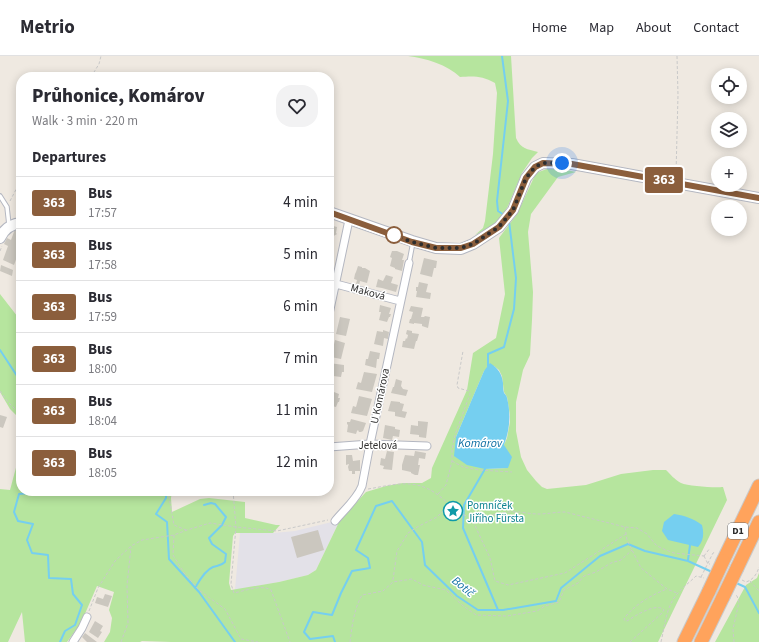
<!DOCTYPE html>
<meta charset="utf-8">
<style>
:root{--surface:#fff;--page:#f2f2f3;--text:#2b2b33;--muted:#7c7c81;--line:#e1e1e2}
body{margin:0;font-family:"Source Sans 3",sans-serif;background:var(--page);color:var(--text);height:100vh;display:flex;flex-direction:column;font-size:15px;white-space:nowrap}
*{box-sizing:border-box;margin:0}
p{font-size:13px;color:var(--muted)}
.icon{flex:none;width:22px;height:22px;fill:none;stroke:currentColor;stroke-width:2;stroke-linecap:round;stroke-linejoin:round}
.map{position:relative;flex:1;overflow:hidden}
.panel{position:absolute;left:16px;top:16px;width:318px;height:424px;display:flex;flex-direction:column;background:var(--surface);border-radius:16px;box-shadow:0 2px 10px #0003}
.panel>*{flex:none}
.badge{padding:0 8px;border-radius:3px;font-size:14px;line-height:26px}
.tools{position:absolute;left:711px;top:12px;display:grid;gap:8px}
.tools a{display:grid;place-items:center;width:36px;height:36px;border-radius:50%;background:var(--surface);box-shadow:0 2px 10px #0003;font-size:20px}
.you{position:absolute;width:20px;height:20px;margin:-10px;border:3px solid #fff;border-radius:50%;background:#1a73e8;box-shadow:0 0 0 6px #1a73e833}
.map>.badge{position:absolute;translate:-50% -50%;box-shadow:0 0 0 2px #fff}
h2{padding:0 16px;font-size:15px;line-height:36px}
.round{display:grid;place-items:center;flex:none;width:42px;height:42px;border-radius:16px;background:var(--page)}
.headline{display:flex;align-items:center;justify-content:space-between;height:68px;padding:0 16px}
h1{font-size:19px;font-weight:800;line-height:30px}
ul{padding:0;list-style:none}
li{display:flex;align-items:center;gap:12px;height:52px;padding:0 16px;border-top:1px solid var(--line)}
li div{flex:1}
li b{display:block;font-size:15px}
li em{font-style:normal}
li .badge{min-width:44px;font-weight:700;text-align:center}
header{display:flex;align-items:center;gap:24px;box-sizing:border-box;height:56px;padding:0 20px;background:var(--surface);border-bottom:1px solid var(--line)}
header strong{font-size:19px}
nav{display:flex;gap:22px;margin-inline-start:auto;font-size:14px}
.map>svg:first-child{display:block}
.industrial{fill:#e3e1e8}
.green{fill:#b6e59e;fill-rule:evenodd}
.water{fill:#75cff0}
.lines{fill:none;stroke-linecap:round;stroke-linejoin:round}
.stream{stroke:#75cff0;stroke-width:2}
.building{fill:#cbc7bf}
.lane-casing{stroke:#b4b7c1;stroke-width:5.5}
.street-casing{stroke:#b4b7c1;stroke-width:9}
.secondary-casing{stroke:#b4b7c1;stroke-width:12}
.highway-casing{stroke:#c9c9c9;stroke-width:15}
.path{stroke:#c9c9c9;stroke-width:1;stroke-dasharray:3 2;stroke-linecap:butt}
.lane{stroke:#fff;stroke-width:3.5}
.street{stroke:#fff;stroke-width:7}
.secondary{stroke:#fff;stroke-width:10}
.highway{stroke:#ffa35c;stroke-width:13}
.highway-bridge-casing{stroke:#c9c9c9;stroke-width:15;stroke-linecap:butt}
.highway-bridge{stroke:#ffa35c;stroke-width:13}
.line-casing{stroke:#fff;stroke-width:9}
.line{stroke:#8b5e3c;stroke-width:6}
.walk{stroke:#2e2e2e;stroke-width:4;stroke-dasharray:0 7.2}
.stop-dot{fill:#fff;stroke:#8b5e3c;stroke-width:2}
.labels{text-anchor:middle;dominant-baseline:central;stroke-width:3;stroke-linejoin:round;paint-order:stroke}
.shield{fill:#fff;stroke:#6d6d6d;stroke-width:1}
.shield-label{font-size:10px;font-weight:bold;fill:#2e2e2e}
.street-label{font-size:11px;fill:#2e2e2e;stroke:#fff}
.culture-label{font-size:11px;fill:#0d838f;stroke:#fff;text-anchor:start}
.water-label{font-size:12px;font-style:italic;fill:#0d6fa3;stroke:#fff}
</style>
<header>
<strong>Metrio</strong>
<nav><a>Home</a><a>Map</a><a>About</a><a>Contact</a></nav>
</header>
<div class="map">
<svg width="759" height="586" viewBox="0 0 759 586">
<rect width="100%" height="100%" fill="#efe9e1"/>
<path class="industrial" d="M340,464L316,514L308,519L279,526L235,534L240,477H273L295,475Z"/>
<path class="green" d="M408,0H511L516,82C521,93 527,93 538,96L532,102L522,117L508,150L498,167L475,179L483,172L485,165L493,98L497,37L495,27C482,20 475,20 460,21C448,9 425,2 408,0Z
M552,111L576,116L558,121L531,158L528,176L533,236L532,264L530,299L523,314L516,346V375L521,401L527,414L536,425L542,431L547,433L586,429L621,418L653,414H666C670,418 675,424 681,427C688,430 714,432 723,431L727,444L658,586H171L142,585L140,586H104L110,576L112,562L109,554L114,536L97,530L81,567L67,586H25L22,556L8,586H0V433L10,434L21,393V435H172L171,442L172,456L200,443L209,442L245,446V462L276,469H280L273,477H235L233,480L229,527L231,534L279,526L308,519L316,514L340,464L366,436L386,430L403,427H422L431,422L432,412L467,334L473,297L496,282L505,238L499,182L517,158L536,117ZM494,310L499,314L502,320L504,336L507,341L510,359V366L507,382L504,389L508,412L485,413L456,381L484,315Z
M0,238L21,265V364L10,353L0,336Z
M759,517V586H715L746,529L757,522Z"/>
<path class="water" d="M490,307C498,312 502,318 503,327C503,330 503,334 504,337C505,338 507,340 507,342C511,358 510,373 504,389L512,401L508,412L485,413L467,409L454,400L456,381L484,315Z
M674,458C686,460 692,462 702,469C704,477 704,484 698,491L668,484L662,475L664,466Z"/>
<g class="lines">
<path class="stream" d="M502,0L508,45L497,145L498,155L504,159
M0,294L21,326
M488,310V298L504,291L514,253L516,222L509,165
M485,413L464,449L463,472L498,554
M57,435L42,438L31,437L19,438L14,456L18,465L33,468L27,484L32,497L48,499L49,522L71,523L73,538L82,549L75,569L65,575L60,586
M133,435L150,437L161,435
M166,435V442L156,458L167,466L169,503L199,536L235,586
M688,504L690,489
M734,526L745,531L759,557
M195,532C199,525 205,514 213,511C218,509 221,510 225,506L226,498L212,488L209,482L222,469L226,461L215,448L211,447L204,449
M335,586L333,580L310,583L304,576L313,556L332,559L341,537L352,515L370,512L368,502L356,494L376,450L392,445L422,486L425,509L457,540L478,554H503L556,545L561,532L600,500L628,488L645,495L688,505L712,516"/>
</g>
<path class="building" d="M329,169L337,171L336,177L337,178L332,181L331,186L329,185Z
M15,173L21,174V190L14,209L3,204L8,190L4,188L7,182L11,184Z
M392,195H397L404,198L402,204H404L402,215L395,213V212L390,210L392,202L390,201Z
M424,202L437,205L436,212H434L432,221L420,218Z
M1,209L13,214L12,220L0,215Z
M358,210L362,211V212H365L370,215L367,227L360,225L359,229L356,228L357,224L354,223L355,218L356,216Z
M386,219L393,221L391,227L398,229L396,236L382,232L376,231L378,223L383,225Z
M419,226L428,228L426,236L431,237L430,243L416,241L417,235H416V231H418Z
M380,249L391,252L389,258H391L390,261H389L387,266L379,264L381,256H379Z
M411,250L423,252L421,261H424L425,260L430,261L428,272L422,270V268L414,267V268L409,267L410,263H411L413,256L409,255Z
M340,261L350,263L346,280L336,278Z
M383,274L389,276L388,283L384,282L383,290L374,288L377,275L383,276Z
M407,274L412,275V277L419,278L417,285H416L414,293L402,291L403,285H405L406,282L407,283L408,279L406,278Z
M335,284L345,287L341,303L331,301Z
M370,295L380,297L379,303H377L376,312L365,309L366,303H368Z
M329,307L344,309V316H342L341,321L333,320L334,316L329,315Z
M364,316L377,318L372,336L356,333L358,326L361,327Z
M396,323L402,325L401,330L403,333L408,334L406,340L391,337L393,331H394Z
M329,334L339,338L338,342H340L339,346H338L336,351L332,350V351H329Z
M359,340L372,343L367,360L351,357L353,350L356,351Z
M391,345L400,346V347L404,348L402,355L407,356L405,362L395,360V356L388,355Z
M0,359L7,361L3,372L0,371Z
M329,363H332V378L329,379Z
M351,363L366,367L363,375L361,376H359L358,374L357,375L356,378L347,376L348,369L347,368V366H350Z
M418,365L428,366L426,382L419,381V379L410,378L411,369L418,370Z
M385,369L395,371V373L400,374L399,381L393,380L392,384L383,382Z
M387,395L394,396L392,414L383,413L384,410L380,409L381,402L385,403Z
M415,395L426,397L425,403L419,402L418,409H420L418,419H415L411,417V416L402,414V409L405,399L414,400Z
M346,399H352L353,405L360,404V415H355V418H352V415H349L348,411L349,408L346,409Z
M318,474L324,494L297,502L291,481Z
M105,538L112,540L108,551L95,547L97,541L103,543Z
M95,565L103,570L100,575L102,576L98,582L89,576Z
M85,577L97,586H87L82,581Z"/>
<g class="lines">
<g class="lane-casing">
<path id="lane" d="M0,140L7,151L9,169
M409,207L413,186"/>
</g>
<g class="street-casing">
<path id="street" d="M336,228L400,245
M329,258L349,164
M329,391L370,388L427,390
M335,465C344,454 357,443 362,430L370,388L409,207
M73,586L82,572L87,561"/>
</g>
<g class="secondary-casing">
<path id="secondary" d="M329,156L412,185L436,192L461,193L473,188L499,171L513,154L526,122L535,111L543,107L572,108L759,142
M0,182C4,173 11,168 21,167"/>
</g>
<g class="highway-casing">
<path id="highway" d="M723,505L759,430
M737,512L759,466
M684,586L709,535
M701,586L723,541"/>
</g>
<path class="path" d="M91,21L99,8L101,0
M676,118L678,39L677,0
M10,145L21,124
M0,195L2,190
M0,335L8,346L21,359
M452,405L463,411L479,414L512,416
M368,433C398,428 418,421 443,443C451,449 458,459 468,460C482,463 496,457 510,456C519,455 529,458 538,458C547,458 556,456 565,456L625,471L637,472L647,478L656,489L661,492L674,497L704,500
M168,435L174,469L186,474
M233,435L236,471L231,528L234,537C244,535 262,528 271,534L290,586
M438,438L446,429L452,405V394L455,379L470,338L469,335L458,332L457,329L463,295
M471,461L490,502L495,525L508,529L565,517L626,478
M625,471L627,484L641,512L667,533L677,537
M174,479L173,499L184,517L200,535L225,553L241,583L258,586
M704,500L708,508H710
M704,500L710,492
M701,521L713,497L716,496
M393,524L397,495L408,477L419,470L437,461L449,449
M742,524L746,526C753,524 757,518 759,511
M750,525L759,535
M89,555L98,532L115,505L131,490L142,484L174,479L187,474L210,467L236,471L277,475L328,464
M121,586L128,567L127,529L131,491
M350,586C352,570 354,553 362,539L383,535L393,526L412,523L423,529L446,534L462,549L476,559L507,560L537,555L545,550L559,546L564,534L578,527L584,520L596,516L611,507L621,504L632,494
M630,586L662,557L664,554C656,546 635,560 627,565H625L624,563C632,550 653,538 667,533
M661,586C665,569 666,551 677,538C683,531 690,526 696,520L704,522
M734,586L733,573L739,546L737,540L735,538"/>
<use href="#lane" class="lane"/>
<use href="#street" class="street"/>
<use href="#secondary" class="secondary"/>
<use href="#highway" class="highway"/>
<g class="highway-bridge-casing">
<path id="highway-bridge" d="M709,535L723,505
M723,541L737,512"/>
</g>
<use href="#highway-bridge" class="highway-bridge"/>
</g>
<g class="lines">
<g class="line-casing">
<path id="line" d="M329,156L412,186L436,192H461L473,188L499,171L513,154L526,122L535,111L543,107L572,108L759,142"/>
</g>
<use href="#line" class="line"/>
<path class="walk" d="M394,179L412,186L436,192H461L473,188L499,171L513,154L526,122L535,111L543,107H562"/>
</g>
<defs>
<g id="sight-ring" transform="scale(1)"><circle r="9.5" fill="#fff" stroke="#0f9aa8" stroke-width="1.5"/><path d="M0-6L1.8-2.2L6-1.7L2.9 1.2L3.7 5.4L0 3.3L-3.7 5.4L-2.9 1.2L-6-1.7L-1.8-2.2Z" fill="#0f9aa8"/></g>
</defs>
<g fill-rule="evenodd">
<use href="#sight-ring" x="453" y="455"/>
</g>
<circle class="stop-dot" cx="394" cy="179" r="8"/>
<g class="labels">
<rect class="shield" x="728" y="467" width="20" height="16" rx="3"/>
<g class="shield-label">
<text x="738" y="475">D1</text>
</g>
<g class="street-label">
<text transform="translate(368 236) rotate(15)">Maková</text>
<text transform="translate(380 340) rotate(-78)">U Komárova</text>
<text x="378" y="389">Jetelová</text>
</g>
<g class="culture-label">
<text x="467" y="449">Pomníček<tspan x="467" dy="13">Jiřího Fürsta</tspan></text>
</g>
<g class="water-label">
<text x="480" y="387">Komárov</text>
<text transform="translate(463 531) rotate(40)">Botič</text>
</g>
</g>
</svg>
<div class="tools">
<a><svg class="icon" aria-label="locate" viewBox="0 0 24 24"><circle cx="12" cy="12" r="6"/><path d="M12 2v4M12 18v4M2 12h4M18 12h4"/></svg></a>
<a><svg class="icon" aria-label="layers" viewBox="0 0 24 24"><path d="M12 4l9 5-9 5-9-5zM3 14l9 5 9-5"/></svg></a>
<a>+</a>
<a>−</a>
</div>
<div class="you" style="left:562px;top:107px"></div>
<b class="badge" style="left:664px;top:124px;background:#8b5e3c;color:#fff">363</b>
<section class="panel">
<div class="headline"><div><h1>Průhonice, Komárov</h1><p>Walk · 3 min · 220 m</p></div><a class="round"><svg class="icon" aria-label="heart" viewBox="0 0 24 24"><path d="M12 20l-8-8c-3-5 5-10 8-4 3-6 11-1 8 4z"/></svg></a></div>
<h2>Departures</h2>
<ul>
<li><span class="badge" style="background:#8b5e3c;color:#fff">363</span><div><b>Bus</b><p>17:57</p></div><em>4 min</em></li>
<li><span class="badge" style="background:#8b5e3c;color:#fff">363</span><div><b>Bus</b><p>17:58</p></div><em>5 min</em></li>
<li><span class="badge" style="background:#8b5e3c;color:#fff">363</span><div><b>Bus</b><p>17:59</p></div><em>6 min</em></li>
<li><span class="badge" style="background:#8b5e3c;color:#fff">363</span><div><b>Bus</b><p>18:00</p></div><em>7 min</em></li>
<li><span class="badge" style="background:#8b5e3c;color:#fff">363</span><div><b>Bus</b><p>18:04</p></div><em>11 min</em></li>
<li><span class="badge" style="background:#8b5e3c;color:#fff">363</span><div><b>Bus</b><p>18:05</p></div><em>12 min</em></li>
</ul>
</section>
</div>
